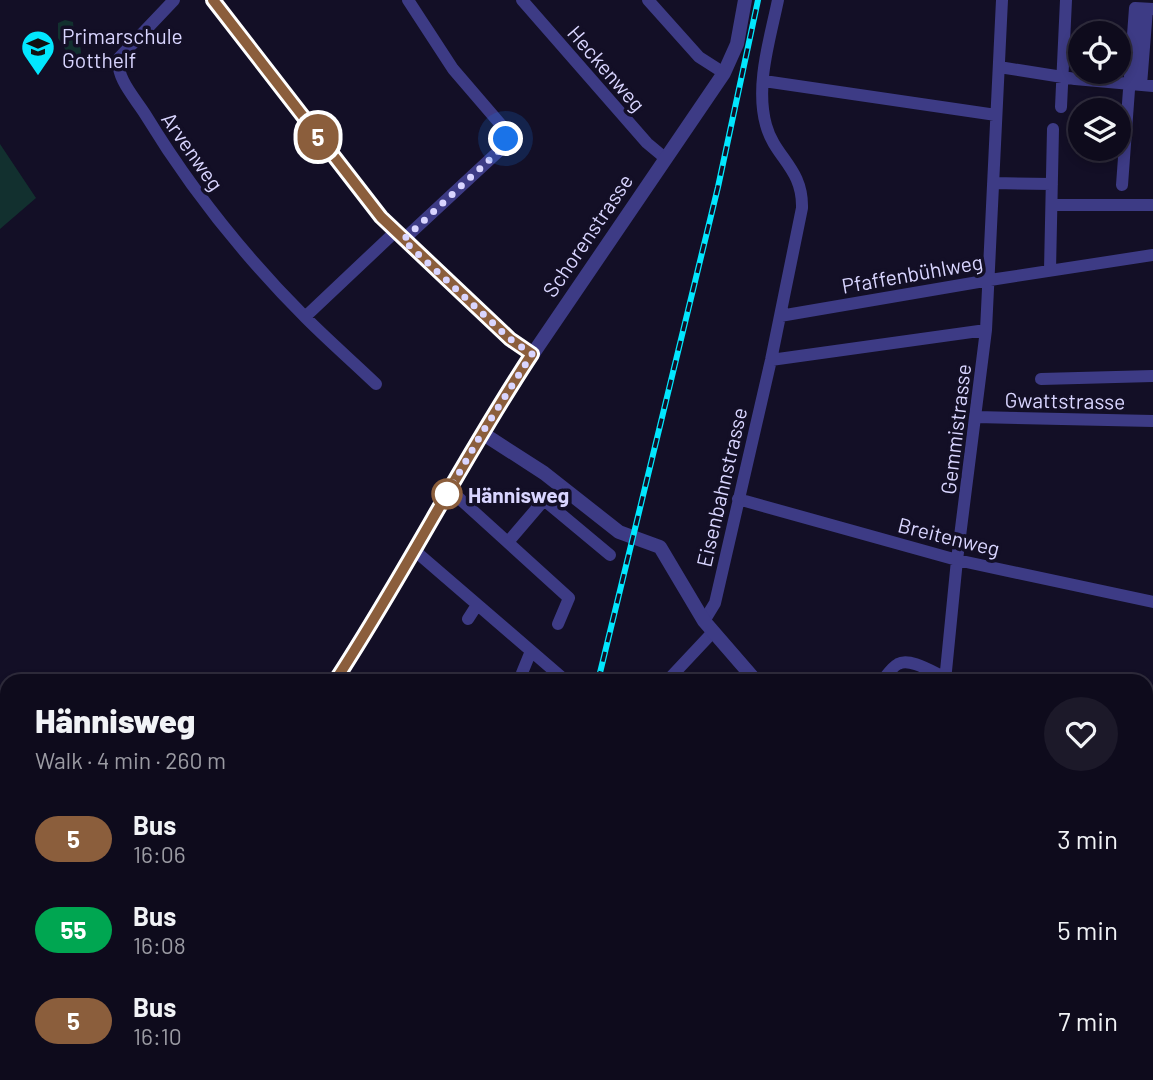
<!DOCTYPE html>
<meta charset="utf-8">
<style>
:root{--surface:#0e0b1c;--page:#1c1929;--text:#f1f3f6;--muted:#9b9ba3;--line:#2e2b3b}
body{margin:0;font-family:Barlow,sans-serif;background:var(--page);color:var(--text);height:100vh;display:flex;flex-direction:column;font-size:26px;white-space:nowrap}
*{box-sizing:border-box;margin:0}
p{font-size:23px;color:var(--muted)}
.icon{flex:none;width:38px;height:38px;fill:none;stroke:currentColor;stroke-width:2;stroke-linecap:round;stroke-linejoin:round}
.map{position:relative;flex:1;overflow:hidden}
.sheet{position:absolute;left:0px;top:674px;width:1153px;height:408px;display:flex;flex-direction:column;background:var(--surface);border-radius:21px 21px 0 0;box-shadow:0 4px 10px #0003,0 0 0 2px var(--line)}
.sheet>*{flex:none}
.badge{padding:0 14px;border-radius:23px;font-size:24px;line-height:46px}
.buttons{position:absolute;left:1068px;top:21px;display:grid;gap:14px}
.buttons a{display:grid;place-items:center;width:63px;height:63px;border-radius:50%;background:var(--surface);box-shadow:0 4px 10px #0003,0 0 0 2px var(--line);font-size:35px}
.you{position:absolute;width:35px;height:35px;margin:-18px;border:5px solid #fff;border-radius:50%;background:#1a73e8;box-shadow:0 0 0 10px #1a73e833}
.map>.badge{position:absolute;translate:-50% -50%;box-shadow:0 0 0 4px #fff}
.round{display:grid;place-items:center;flex:none;width:74px;height:74px;border-radius:37px;background:var(--page)}
.overview{display:flex;align-items:center;justify-content:space-between;height:119px;padding:0 35px}
h1{font-size:33px;font-weight:800;line-height:52px}
ul{padding:0;list-style:none}
li{display:flex;align-items:center;gap:21px;height:91px;padding:0 35px}
li div{flex:1}
li b{display:block;font-size:26px}
li em{font-style:normal}
li .badge{min-width:77px;font-weight:700;text-align:center}
.map>svg:first-child{display:block}
.green{fill:#12302f}
.lines{fill:none;stroke-linecap:round;stroke-linejoin:round}
.minor{stroke:#3d3b85;stroke-width:12}
.tertiary{stroke:#3d3b85;stroke-width:14}
.rail-casing{stroke:#02e7fe;stroke-width:6}
.rail{stroke:#130f26;stroke-width:3.5;stroke-dasharray:10;stroke-linecap:butt}
.line-casing{stroke:#fff;stroke-width:16}
.line{stroke:#8b5e3c;stroke-width:10}
.walk{stroke:#d9d5ff;stroke-width:7;stroke-dasharray:0 12.6}
.stop-dot{fill:#fff;stroke:#8b5e3c;stroke-width:3.5}
.labels{text-anchor:middle;dominant-baseline:central;stroke-width:7;stroke-linejoin:round;paint-order:stroke}
.poi-label{font-size:21px;fill:#d9d5ff;stroke:#130f26;text-anchor:start}
.street-label{font-size:21px;fill:#d9d5ff;stroke:#130f26}
.stop-label{font-size:21px;font-weight:bold;fill:#d9d5ff;stroke:#130f26;text-anchor:start}
</style>
<div class="map">
<svg width="1153" height="1080" viewBox="0 0 1153 1080">
<rect width="100%" height="100%" fill="#130f26"/>
<path class="green" d="M65,20L73,22C73,34 82,42 81,55L70,62L65,56L67,52L58,38V23Z
M0,144L36,198L0,229Z
M873,1075L879,1080H738L715,1075Z"/>
<g class="lines">
<path class="minor" d="M174,0L119,58C115,77 135,98 145,114C190,188 245,257 306,318C329,341 353,362 376,384
M213,0L381,217L510,339L532,354
M522,0L647,143L665,158
M648,0L699,57L724,73
M999,67L1075,79L1153,86
M764,81L996,115
M1141,85L1147,9
M1061,107L1066,0
M993,183L1052,184
M1122,185L1135,8L1153,9
M1052,205H1153
M403,240L500,150L506,139L502,126L453,69L408,0
M1050,270L1053,129
M780,316L990,280L1153,255
M305,317L395,232
M771,360L986,330
M1041,379L1153,376
M976,417L1153,421
M449,489L569,598L558,624
M738,499L957,560L1153,602
M508,542L544,500L610,555
M414,550L566,681
M468,619L477,605
M704,621L715,603L771,360L802,208C803,168 775,158 766,125C755,85 770,39 778,0
M522,673L531,651
M667,681L713,632
M882,681C887,675 892,667 898,664C910,657 934,673 946,678
M945,681L957,560L986,330L1002,0
M0,727L7,731
M1137,1074V1080
M524,1080L525,1074"/>
<path class="tertiary" d="M482,433L544,473L619,532L660,547L704,621L756,681
M335,681L382,605L509,389L724,73L737,44L745,0
M1146,1004L1153,1003
M1146,1015L1153,1017
M7,1080L12,1074"/>
<g class="rail-casing">
<path id="rail" d="M598,681L718,187L758,0
M509,1080L510,1074"/>
</g>
<use href="#rail" class="rail"/>
</g>
<g class="lines">
<g class="line-casing">
<path id="line" d="M213,0L381,217L510,339L532,354C462,460 405,574 335,681"/>
</g>
<use href="#line" class="line"/>
<path class="walk" d="M447,494L482,433L532,354L510,339L403,240L500,150L506,139"/>
</g>
<defs>
<g id="school-pin" transform="scale(1.75)"><path d="M0 17L-7.5 6A9.5 9.5 0 1 1 7.5 6Z" fill="#02e7fe" stroke="#130f26"/><path d="M0-5L7-2L0 1L-7-2ZM-4 1L0 2.5L4 1V4Q0 6-4 4Z" fill="#111"/></g>
</defs>
<g fill-rule="evenodd">
<use href="#school-pin" x="38" y="47"/>
</g>
<circle class="stop-dot" cx="447" cy="494" r="14"/>
<g class="labels">
<g class="poi-label">
<text x="62" y="35">Primarschule<tspan x="62" dy="24">Gotthelf</tspan></text>
</g>
<g class="street-label">
<text transform="translate(607 68) rotate(49)">Heckenweg</text>
<text transform="translate(193 151) rotate(55)">Arvenweg</text>
<text transform="translate(587 235) rotate(-56)">Schorenstrasse</text>
<text transform="translate(912 273) rotate(-10)">Pfaffenbühlweg</text>
<text transform="translate(1065 400) rotate(1)">Gwattstrasse</text>
<text transform="translate(955 429) rotate(-83)">Gemmistrasse</text>
<text transform="translate(721 487) rotate(-77)">Eisenbahnstrasse</text>
<text transform="translate(949 536) rotate(14)">Breitenweg</text>
</g>
<g class="stop-label">
<text x="468" y="494">Hännisweg</text>
</g>
</g>
</svg>
<div class="buttons">
<a><svg class="icon" aria-label="locate" viewBox="0 0 24 24"><circle cx="12" cy="12" r="6"/><path d="M12 2v4M12 18v4M2 12h4M18 12h4"/></svg></a>
<a><svg class="icon" aria-label="layers" viewBox="0 0 24 24"><path d="M12 4l9 5-9 5-9-5zM3 14l9 5 9-5"/></svg></a>
</div>
<div class="you" style="left:506px;top:139px"></div>
<b class="badge" style="left:318px;top:137px;background:#8b5e3c;color:#fff">5</b>
<section class="sheet">
<div class="overview"><div><h1>Hännisweg</h1><p>Walk · 4 min · 260 m</p></div><a class="round"><svg class="icon" aria-label="heart" viewBox="0 0 24 24"><path d="M12 20l-8-8c-3-5 5-10 8-4 3-6 11-1 8 4z"/></svg></a></div>
<ul>
<li><span class="badge" style="background:#8b5e3c;color:#fff">5</span><div><b>Bus</b><p>16:06</p></div><em>3 min</em></li>
<li><span class="badge" style="background:#00a651;color:#fff">55</span><div><b>Bus</b><p>16:08</p></div><em>5 min</em></li>
<li><span class="badge" style="background:#8b5e3c;color:#fff">5</span><div><b>Bus</b><p>16:10</p></div><em>7 min</em></li>
</ul>
</section>
</div>
